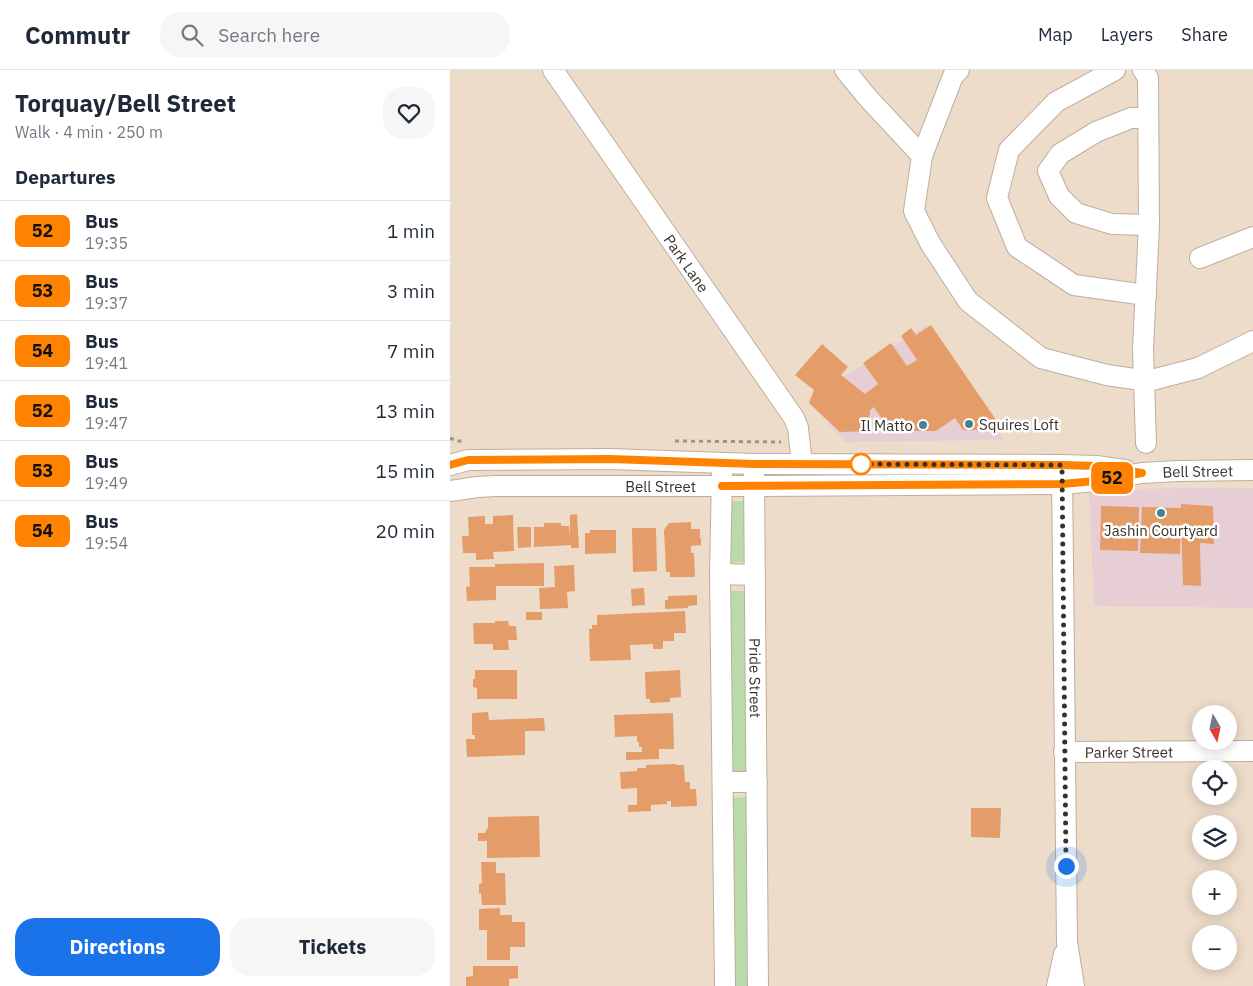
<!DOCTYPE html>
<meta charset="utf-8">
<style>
:root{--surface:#fff;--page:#f6f6f7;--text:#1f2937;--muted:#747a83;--line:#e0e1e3;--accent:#1a73e8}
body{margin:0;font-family:"IBM Plex Sans",sans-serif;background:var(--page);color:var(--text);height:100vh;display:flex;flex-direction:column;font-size:19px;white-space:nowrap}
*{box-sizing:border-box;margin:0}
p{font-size:16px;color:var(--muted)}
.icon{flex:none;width:28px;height:28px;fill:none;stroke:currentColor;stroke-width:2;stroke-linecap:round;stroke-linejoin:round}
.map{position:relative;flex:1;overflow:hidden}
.sheet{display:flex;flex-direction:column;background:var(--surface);width:450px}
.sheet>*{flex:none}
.badge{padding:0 10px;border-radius:8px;font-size:18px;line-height:32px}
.needle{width:32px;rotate:171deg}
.controls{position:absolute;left:742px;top:635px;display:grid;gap:10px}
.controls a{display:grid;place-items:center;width:45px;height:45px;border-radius:50%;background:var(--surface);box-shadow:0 2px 12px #0003;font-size:25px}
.you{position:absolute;width:25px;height:25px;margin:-12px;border:4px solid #fff;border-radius:50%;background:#1a73e8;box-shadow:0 0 0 8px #1a73e833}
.map>.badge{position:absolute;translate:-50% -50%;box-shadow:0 0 0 2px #fff}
h2{padding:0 15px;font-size:19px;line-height:45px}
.round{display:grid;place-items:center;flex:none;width:52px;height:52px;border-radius:20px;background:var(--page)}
.head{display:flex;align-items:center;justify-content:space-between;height:85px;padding:0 15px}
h1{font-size:24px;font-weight:800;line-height:38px}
.primary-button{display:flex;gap:10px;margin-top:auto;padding:10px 15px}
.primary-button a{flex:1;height:58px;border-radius:20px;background:var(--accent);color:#fff;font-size:20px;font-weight:800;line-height:58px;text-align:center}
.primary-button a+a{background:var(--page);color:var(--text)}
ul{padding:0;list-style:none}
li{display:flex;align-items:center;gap:15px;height:60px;padding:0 15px;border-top:1px solid var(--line)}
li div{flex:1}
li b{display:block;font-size:19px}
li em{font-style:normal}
li .badge{min-width:55px;font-weight:700;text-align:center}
header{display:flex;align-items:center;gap:30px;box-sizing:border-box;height:70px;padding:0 25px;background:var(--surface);border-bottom:1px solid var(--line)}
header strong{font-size:24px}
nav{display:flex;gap:28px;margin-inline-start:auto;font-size:18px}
.search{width:350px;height:45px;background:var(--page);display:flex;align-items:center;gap:12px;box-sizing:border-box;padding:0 18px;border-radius:20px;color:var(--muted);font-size:19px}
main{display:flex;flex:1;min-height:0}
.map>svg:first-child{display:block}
.commercial{fill:#e7ced5}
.green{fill:#b8dba9}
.building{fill:#e49c68}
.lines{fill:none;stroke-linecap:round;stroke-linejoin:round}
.minor-casing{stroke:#bfae9e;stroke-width:22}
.path{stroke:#a09286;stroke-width:3;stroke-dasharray:4 4;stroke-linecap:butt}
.minor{stroke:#fff;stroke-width:20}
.line-casing{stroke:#fff;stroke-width:11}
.line{stroke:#ff8200;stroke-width:8}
.walk{stroke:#38312b;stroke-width:5;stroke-dasharray:0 9}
.poi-dot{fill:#428396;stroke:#fff;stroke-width:2}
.stop-dot{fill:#fff;stroke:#ff8200;stroke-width:2.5}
.labels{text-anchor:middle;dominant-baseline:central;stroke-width:5;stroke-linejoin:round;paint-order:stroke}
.street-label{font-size:15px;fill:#38312b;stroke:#fff}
.poi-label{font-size:15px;fill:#38312b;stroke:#fff;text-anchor:start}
</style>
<header>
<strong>Commutr</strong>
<div class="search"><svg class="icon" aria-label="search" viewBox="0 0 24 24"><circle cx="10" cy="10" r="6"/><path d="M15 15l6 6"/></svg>Search here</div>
<nav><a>Map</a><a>Layers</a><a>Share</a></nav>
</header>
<main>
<section class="sheet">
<div class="head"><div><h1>Torquay/Bell Street</h1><p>Walk · 4 min · 250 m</p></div><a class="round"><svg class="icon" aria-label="heart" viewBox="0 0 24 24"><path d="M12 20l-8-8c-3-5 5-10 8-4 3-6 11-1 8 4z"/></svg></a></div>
<h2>Departures</h2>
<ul>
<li><span class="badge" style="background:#ff8200;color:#111">52</span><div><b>Bus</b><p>19:35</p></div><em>1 min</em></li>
<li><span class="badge" style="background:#ff8200;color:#111">53</span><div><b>Bus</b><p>19:37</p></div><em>3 min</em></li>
<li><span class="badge" style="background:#ff8200;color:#111">54</span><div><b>Bus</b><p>19:41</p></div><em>7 min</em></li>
<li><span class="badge" style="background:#ff8200;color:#111">52</span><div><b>Bus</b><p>19:47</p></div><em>13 min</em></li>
<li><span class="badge" style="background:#ff8200;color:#111">53</span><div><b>Bus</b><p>19:49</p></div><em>15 min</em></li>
<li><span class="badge" style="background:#ff8200;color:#111">54</span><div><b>Bus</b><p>19:54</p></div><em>20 min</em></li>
</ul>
<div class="primary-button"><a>Directions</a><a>Tickets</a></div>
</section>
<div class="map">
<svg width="803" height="916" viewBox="0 0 803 916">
<rect width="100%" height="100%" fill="#eedcca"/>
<path class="commercial" d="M477,255L554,370L395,372L358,330Z
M803,418V538L644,536L639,419Z"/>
<path class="green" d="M277,431H297V492L277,493Z
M278,521H297V703H278Z
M297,727L299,916H283L281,728Z"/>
<path class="building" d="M481,255L553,360H513L505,348L486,361H440L424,337L420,340L419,361L390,362L359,333L364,320L345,305L372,274L398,297L391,305L415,324L428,314L413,293L441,273L457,296L467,290L451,266L461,258L466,265Z
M731,434L763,436L764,474L750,473L751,516L733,515L731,445L730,484L690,483L692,437L731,438Z
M651,436L689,437L688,481L650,480Z
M127,444L129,478H121V475L84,477V457H94V453H111V456H119L120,466V445Z
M63,445L64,481L43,482L44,489L26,490V483H13L12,466H19L18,447L35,446V454H43V446Z
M241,452V459H250V467L249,468H251V475L241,476V483H244L245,507H220V502H216L214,460L219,453Z
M67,457H81V477L68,478Z
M182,458H206L207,501L183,502Z
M140,460H166V483L135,484V463H140Z
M94,493V516H46V530L17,531L16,517L20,516L19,497H45V494Z
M124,495L125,521L117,522L118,538L90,539L89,518L105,517L104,496Z
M194,518L195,535L182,536L181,519Z
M247,525V535L238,536V538L215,539V530H218V526Z
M235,541L236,563H224V571H213V579H203V574L180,575L181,590L140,591L139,559H142V555H147V545Z
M76,542H92V550H76Z
M45,551H58L59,556H66L67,570H58L59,580H43V574H24L23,553H45Z
M25,600H67V629H27V618L23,617V609H25Z
M230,600L231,627L220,628V632L200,633V629H196L195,602Z
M38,642L39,650L94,648L95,661H75V685L17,687L16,669H25V665H22V643Z
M223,643L224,679H209V689L176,690V682H192V677H189V672H187V666L165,667L164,645Z
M226,694V695H234L235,712H240V719H246L247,736L221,737V731H217V734L201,735V741L178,742V735H187V718L171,719L170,702L187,701V698H196V695Z
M521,738H551L550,768L521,767Z
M89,746L90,787L37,788V771H28V763H35L38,757V747Z
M31,792H46V803H55L56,835H32L31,823L29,824V814L32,813Z
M50,838V845H62V852H75V877H60V890H37V860H29V839Z
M23,896H68V908L59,909V916H16V907L23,906Z"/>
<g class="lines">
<g class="minor-casing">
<g id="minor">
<path id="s1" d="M103,0L344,348L348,358L352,394"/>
<path d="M395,0L418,28L472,86L464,141L480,173L518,231L591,288L657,305L698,311L748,298L803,271"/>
<path d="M665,0L606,32L559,80L547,128L567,177L624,215L696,225"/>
<path d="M693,0L698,8L699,155L693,279L696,373"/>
<path d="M698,48H681L646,62L610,84L598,101L609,126L626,143L662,154L699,155"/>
<path d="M472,86L503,6L509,0"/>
<path d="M750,188L803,167"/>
<path d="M0,395L18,390L160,389L304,394L612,395L646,396L675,400"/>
<path d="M612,402L617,872L624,916"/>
<path d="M272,403L270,504L275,916"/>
<path id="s2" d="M304,403L308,916"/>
<path id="s3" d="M0,421L27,417L46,416H304L612,414L646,411L692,403L728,401L803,400"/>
<path d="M270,504L305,505"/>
<path id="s4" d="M614,682L803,681"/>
<path d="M273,712H307"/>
<path d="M607,916L614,884"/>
</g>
</g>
<path class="path" d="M0,368L7,371H14
M225,371L331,372"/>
<use href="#minor" class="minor"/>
</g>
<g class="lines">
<g class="line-casing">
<path id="line" d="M0,395L18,390L160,389L304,394L612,395L646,396L692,403L646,411L612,414L272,416"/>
</g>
<use href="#line" class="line"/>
<path class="walk" d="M411,394H407L612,395L616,796"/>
</g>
<g class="poi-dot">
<circle cx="519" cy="354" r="5"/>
<circle cx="473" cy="355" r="5"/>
<circle cx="711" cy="443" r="5"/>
</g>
<circle class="stop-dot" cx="411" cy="394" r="10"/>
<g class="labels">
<g class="street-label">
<text stroke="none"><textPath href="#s1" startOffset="235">Park Lane</textPath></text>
<text stroke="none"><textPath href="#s3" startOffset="749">Bell Street</textPath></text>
<text stroke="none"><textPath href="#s3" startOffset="211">Bell Street</textPath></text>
<text stroke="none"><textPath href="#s2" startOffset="205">Pride Street</textPath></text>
<text stroke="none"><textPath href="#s4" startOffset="65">Parker Street</textPath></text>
</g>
<g class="poi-label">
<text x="529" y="354">Squires Loft</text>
<text x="463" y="355" text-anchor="end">Il Matto</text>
<text x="711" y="460" text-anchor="middle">Jashin Courtyard</text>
</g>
</g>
</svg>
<div class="controls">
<a><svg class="needle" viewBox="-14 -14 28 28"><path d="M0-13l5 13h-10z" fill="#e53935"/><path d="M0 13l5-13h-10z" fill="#747a83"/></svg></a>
<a><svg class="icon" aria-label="locate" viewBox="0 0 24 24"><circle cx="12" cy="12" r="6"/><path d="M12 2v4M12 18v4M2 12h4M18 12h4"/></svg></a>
<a><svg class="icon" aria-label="layers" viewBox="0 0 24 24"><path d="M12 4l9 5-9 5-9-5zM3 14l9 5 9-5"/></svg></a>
<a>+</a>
<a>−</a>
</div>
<div class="you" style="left:616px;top:796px"></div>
<b class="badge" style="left:662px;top:408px;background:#ff8200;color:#111">52</b>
</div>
</main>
